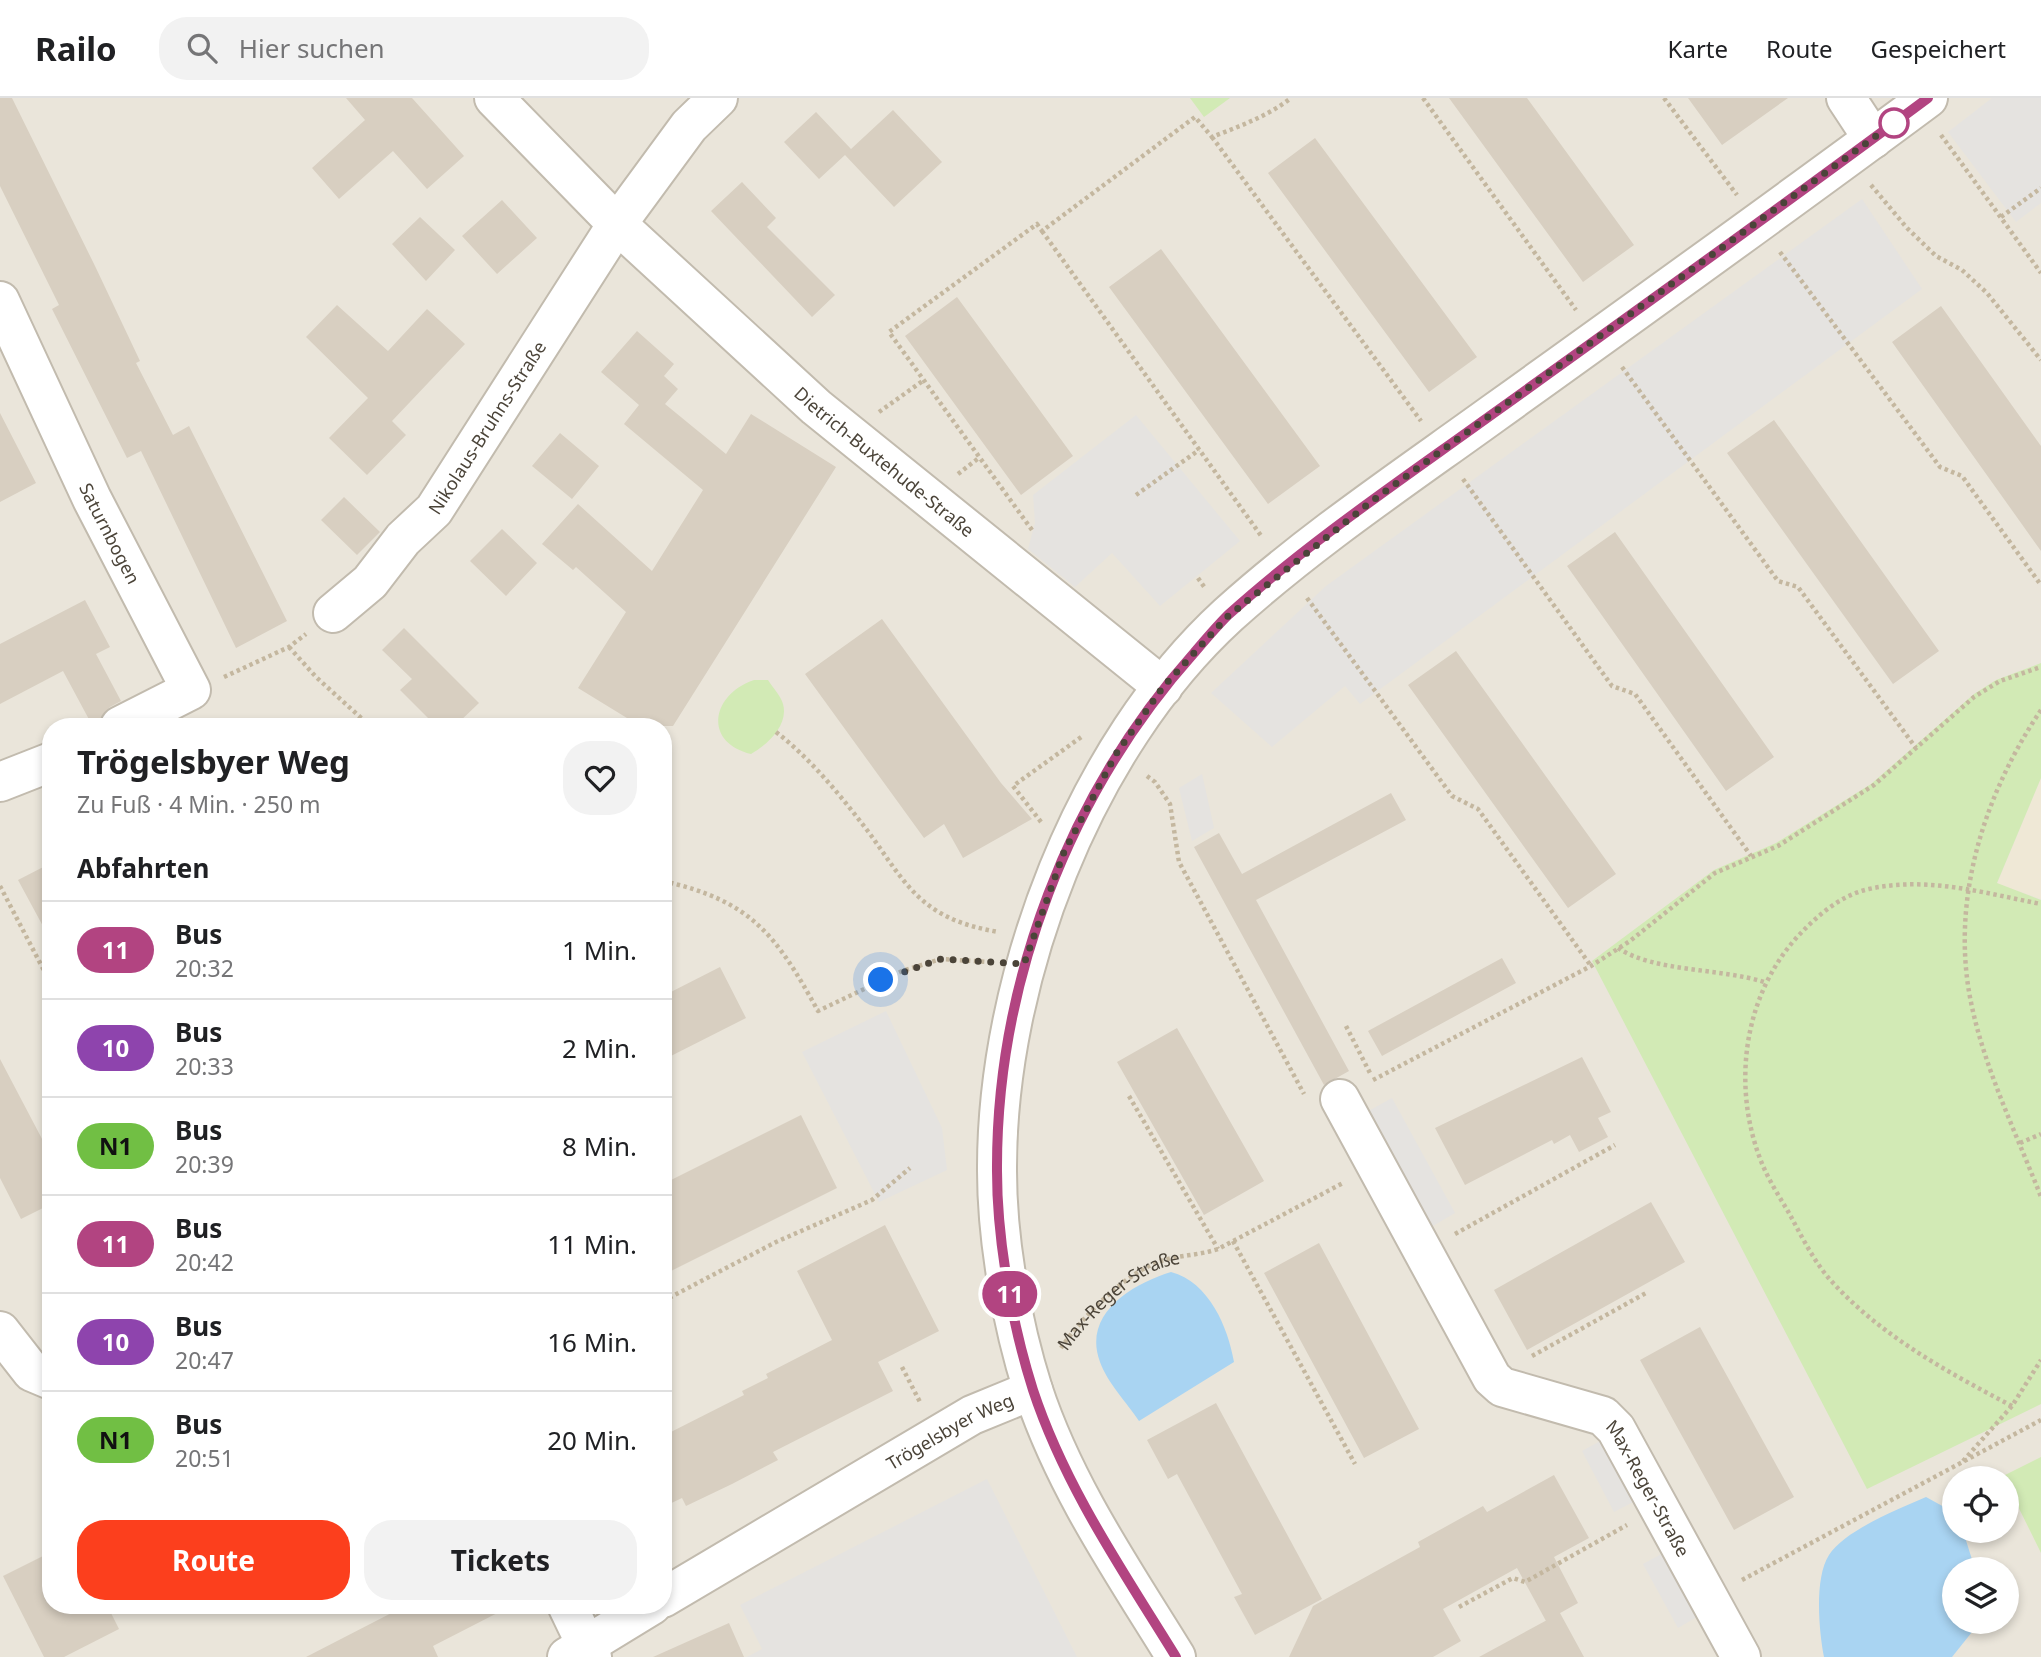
<!DOCTYPE html>
<html lang="de">
<meta charset="utf-8">
<style>
:root{--surface:#fff;--page:#f2f2f2;--text:#202124;--muted:#757577;--line:#e0e0e0;--accent:#fc3f1d}
body{margin:0;font-family:"Noto Sans",sans-serif;background:var(--page);color:var(--text);height:100vh;display:flex;flex-direction:column;font-size:26px;white-space:nowrap}
*{box-sizing:border-box;margin:0}
p{font-size:23px;color:var(--muted)}
.icon{flex:none;width:38px;height:38px;fill:none;stroke:currentColor;stroke-width:2;stroke-linecap:round;stroke-linejoin:round}
.map{position:relative;flex:1;overflow:hidden}
.details{position:absolute;left:42px;top:620px;width:630px;height:896px;display:flex;flex-direction:column;background:var(--surface);border-radius:28px;box-shadow:0 4px 10px #0003}
.details>*{flex:none}
.badge{padding:0 14px;border-radius:23px;font-size:24px;line-height:46px}
.controls{position:absolute;left:1942px;top:1368px;display:grid;gap:14px}
.controls a{display:grid;place-items:center;width:77px;height:77px;border-radius:50%;background:var(--surface);box-shadow:0 4px 10px #0003;font-size:35px}
.you{position:absolute;width:35px;height:35px;margin:-18px;border:5px solid #fff;border-radius:50%;background:#1a73e8;box-shadow:0 0 0 10px #1a73e833}
.map>.badge{position:absolute;translate:-50% -50%;box-shadow:0 0 0 4px #fff}
h2{padding:0 35px;font-size:26px;line-height:63px}
.round{display:grid;place-items:center;flex:none;width:74px;height:74px;border-radius:28px;background:var(--page)}
.summary{display:flex;align-items:center;justify-content:space-between;height:119px;padding:0 35px}
h1{font-size:33px;font-weight:700;line-height:52px}
.primary-button{display:flex;gap:14px;margin-top:auto;padding:14px 35px}
.primary-button a{flex:1;height:80px;border-radius:28px;background:var(--accent);color:#fff;font-size:28px;font-weight:700;line-height:80px;text-align:center}
.primary-button a+a{background:var(--page);color:var(--text)}
ul{padding:0;list-style:none}
li{display:flex;align-items:center;gap:21px;height:98px;padding:0 35px;border-top:2px solid var(--line)}
li div{flex:1}
li b{display:block;font-size:26px}
li em{font-style:normal}
li .badge{min-width:77px;font-weight:700;text-align:center}
header{display:flex;align-items:center;gap:42px;box-sizing:border-box;height:98px;padding:0 35px;background:var(--surface);border-bottom:2px solid var(--line)}
header strong{font-size:33px}
nav{display:flex;gap:38px;margin-inline-start:auto;font-size:24px}
.search{width:490px;height:63px;background:var(--page);display:flex;align-items:center;gap:18px;box-sizing:border-box;padding:0 24px;border-radius:28px;color:var(--muted);font-size:26px}
.map>svg:first-child{display:block}
.residential{fill:#eae5da;fill-rule:evenodd}
.education{fill:#efe8d6}
.green{fill:#d2eab5}
.parking{fill:#e5e3e0}
.water{fill:#a9d4f2}
.building{fill:#d8cfc1}
.lines{fill:none;stroke-linecap:round;stroke-linejoin:round}
.minor-casing{stroke:#c2bbae;stroke-width:42}
.path{stroke:#c4b79f;stroke-width:4.5;stroke-dasharray:3.5 3.5;stroke-linecap:butt}
.minor{stroke:#fff;stroke-width:38}
.line-casing{stroke:#fff;stroke-width:16}
.line{stroke:#b24481;stroke-width:10}
.walk{stroke:#4b4439;stroke-width:7;stroke-dasharray:0 12.6}
.stop-dot{fill:#fff;stroke:#b24481;stroke-width:3.5}
.labels{text-anchor:middle;dominant-baseline:central;stroke-width:7;stroke-linejoin:round;paint-order:stroke}
.street-label{font-size:18px;fill:#4b4439;stroke:#fff}
</style>
<header>
<strong>Railo</strong>
<div class="search"><svg class="icon" aria-label="search" viewBox="0 0 24 24"><circle cx="10" cy="10" r="6"/><path d="M15 15l6 6"/></svg>Hier suchen</div>
<nav><a>Karte</a><a>Route</a><a>Gespeichert</a></nav>
</header>
<div class="map">
<svg width="2041" height="1559" viewBox="0 0 2041 1559">
<rect width="100%" height="100%" fill="#f6f3ec"/>
<path class="residential" d="M0,0H2041V1559H0ZM51,628H663V1507H51ZM1955,1381H2007V1433H1955ZM1955,1472H2007V1524H1955Z"/>
<path class="education" d="M2041,680V801L1997,786Z"/>
<path class="green" d="M1190,0H1230L1204,19Z
M2041,565V680L1997,785L2041,802V1306L1867,1391L1592,863L1714,772L1776,745L1871,686L1974,596L1996,582Z
M754,582H768C773,590 781,598 783,606C789,627 767,647 751,656C702,644 712,596 754,582Z
M2041,1359V1455L2003,1378Z"/>
<path class="parking" d="M1992,0H2041V105L2016,124L1948,34Z
M1862,101L1922,191L1360,606L1345,588L1272,649L1211,595L1326,488Z
M1136,317L1240,443L1160,508L1112,455L1075,489L1028,451L1035,425L1033,397Z
M1202,676L1214,730L1192,743L1179,690Z
M886,913L942,1030L947,1072L879,1104L802,954Z
M1392,1000L1455,1115L1426,1132L1363,1016Z
M1604,1341L1637,1402L1614,1414L1582,1353Z
M987,1381L1077,1559H747L762,1551L740,1507Z
M1667,1453L1702,1516L1678,1530L1643,1466Z"/>
<path class="water" d="M1171,1174C1209,1184 1228,1229 1234,1264L1139,1323C1127,1305 1107,1284 1100,1264C1082,1216 1132,1186 1171,1174Z
M1926,1399L1955,1415V1433H1963L1975,1471L1955,1472V1524H1980L1952,1559H1824C1819,1534 1814,1480 1829,1457C1845,1432 1899,1411 1926,1399Z"/>
<path class="building" d="M0,0H12L95,168L140,263L136,265L173,337L189,328L287,523L236,550L141,353L127,360L52,211L59,207L0,88Z
M346,0H412L464,58L427,91L393,53L339,101L312,70L365,22Z
M1449,0H1527L1634,147L1583,184Z
M1688,0H1788L1722,47Z
M893,12L942,64L894,109L845,57L819,81L784,44L816,14L851,51Z
M1315,40L1477,259L1429,294L1268,75Z
M742,84L776,120L767,129L835,197L812,219L711,113Z
M502,102L537,140L497,176L462,138Z
M420,119L455,152L426,183L392,146Z
M1161,151L1320,368L1268,406L1109,189Z
M957,199L1073,358L1021,397L905,238Z
M337,207L388,253L427,211L465,246L392,323L406,337L367,377L329,340L368,300L306,239Z
M1941,208L2041,348V453L1892,244Z
M637,233L674,266L664,278L678,291L665,306L726,356L751,316L836,369L673,628H640L578,590L626,514L576,469L573,472L542,446L578,406L652,473L703,392L624,326L639,307L601,274Z
M0,315L36,385L0,404Z
M1774,322L1939,553L1893,586L1727,355Z
M560,335L599,368L572,401L532,368Z
M344,399L380,434L357,457L321,422Z
M502,431L537,465L506,498L470,463Z
M1615,434L1774,659L1726,693L1567,468Z
M85,502L110,549L96,556L121,603L110,609L99,623L92,627L63,573L0,606V546Z
M882,521L1001,685L1032,721L963,760L944,726L924,740L805,576Z
M404,530L479,605L455,628H436L400,592L412,581L382,552Z
M1456,553L1616,776L1568,810L1408,587Z
M1391,695L1406,722L1256,802L1349,973L1324,987L1194,749L1219,735L1242,776Z
M51,765V843L18,782Z
M1502,860L1516,885L1382,958L1368,933Z
M720,869L746,920L663,962V898Z
M1177,930L1264,1083L1204,1117L1117,964Z
M1582,959L1611,1014L1598,1020L1608,1039L1579,1054L1570,1037L1554,1046L1552,1042L1465,1087L1435,1030Z
M0,961L51,1058V1106L21,1121L0,1080Z
M801,1017L837,1090L663,1177V1086Z
M1651,1104L1685,1164L1527,1252L1494,1192Z
M885,1127L939,1233L878,1264L893,1293L773,1354L778,1362L732,1386L686,1408L682,1400L663,1409V1338L744,1297L742,1293L768,1280L766,1276L832,1242L797,1173Z
M1319,1145L1419,1331L1364,1360L1264,1175Z
M1700,1229L1794,1399L1734,1432L1640,1262Z
M1216,1305L1322,1501L1255,1537L1234,1499L1242,1496L1177,1376L1168,1381L1147,1342Z
M1554,1377L1589,1440L1554,1459L1578,1505L1546,1523L1517,1470L1443,1511L1461,1543L1433,1559H1289L1313,1508L1420,1449L1418,1444L1483,1408L1487,1414Z
M51,1454V1507H107L119,1531L64,1559H44L3,1478Z
M407,1507H513L433,1548L438,1559H306Z
M1560,1515L1584,1559H1479Z
M729,1525L744,1559H653Z"/>
<g class="lines">
<g class="minor-casing">
<g id="minor">
<path id="s2" d="M494,0L617,126L816,309L1163,589"/>
<path d="M1846,0L1873,41"/>
<path id="s3" d="M0,203L92,401L191,592L120,628"/>
<path id="s4" d="M333,515L370,484L403,441L434,412L617,126L689,28L718,0"/>
<path d="M0,684L51,664"/>
<path id="s5" d="M1340,1001L1492,1280L1502,1289L1603,1318L1616,1331L1741,1559"/>
<path d="M0,1233L32,1274L51,1282"/>
<path id="s6" d="M663,1500L972,1317L1033,1292"/>
<path d="M567,1507L592,1559"/>
<path d="M567,1559L652,1507"/>
<path d="M1176,1559C1123,1473 1065,1389 1033,1292C1012,1226 997,1143 997,1073C996,880 1084,649 1228,517C1310,443 1404,380 1494,315C1639,211 1784,107 1928,0"/>
</g>
</g>
<g class="path">
<path d="M1423,0L1576,212"/>
<path d="M1664,0L1737,97"/>
<path d="M1941,37L2041,175"/>
<path d="M1212,39L1421,323"/>
<path d="M1871,87L1907,130L1936,158L1962,172L1987,195L2041,262"/>
<path d="M2001,119L2041,90"/>
<path d="M1042,133L1262,439"/>
<path d="M1780,154L1940,369L1962,378L2041,487"/>
<path d="M1622,269L1778,483L1798,489L1916,650"/>
<path d="M879,314L924,282"/>
<path d="M958,376L980,359"/>
<path d="M1463,381L1612,588L1635,596L1751,758"/>
<path d="M1136,397L1199,352"/>
<path d="M1032,432L889,234L1037,126L1042,133L1195,19L1212,39C1240,28 1268,18 1291,0"/>
<path d="M1198,480L1205,490"/>
<path d="M1307,500L1452,698L1478,711L1591,868"/>
<path d="M289,549L316,579L370,628"/>
<path d="M224,579L289,549L306,536"/>
<path d="M2041,612C1983,698 1949,806 1972,909C1986,974 2017,1037 2041,1099"/>
<path d="M776,634C811,661 840,697 867,732C889,761 906,794 937,813C956,825 977,830 998,834"/>
<path d="M1147,678L1155,684L1170,706L1179,764L1304,996"/>
<path d="M1041,724L1013,688L1084,637"/>
<path d="M663,783C752,803 776,837 818,913L902,873L941,861L989,864"/>
<path d="M0,788L51,886"/>
<path d="M1618,850C1654,874 1720,870 1764,884"/>
<path d="M1346,928L1371,977"/>
<path d="M1373,982L1591,868L1630,843L1715,775L1778,748L1874,687L1974,599L2000,583L2041,569"/>
<path d="M1129,998L1218,1151"/>
<path d="M2020,1045L2041,1036"/>
<path d="M1455,1136L1615,1047"/>
<path d="M1233,1143L1355,1366"/>
<path d="M663,1203L776,1144L872,1102L910,1070"/>
<path id="s1" d="M1061,1250C1081,1220 1128,1172 1164,1162C1182,1157 1200,1157 1218,1151L1343,1085"/>
<path d="M1532,1258L1646,1195"/>
<path d="M902,1269L921,1306"/>
<path d="M2012,1308C1949,1275 1883,1239 1834,1186C1815,1166 1802,1139 1789,1115C1780,1100 1770,1084 1763,1068C1731,992 1742,898 1799,837C1818,817 1841,797 1869,791C1927,778 1984,795 2041,806"/>
<path d="M1963,1363L2012,1308L2041,1262"/>
<path d="M1742,1482L2041,1322"/>
<path d="M1459,1509L1513,1480L1525,1484L1627,1427"/>
</g>
<use href="#minor" class="minor"/>
</g>
<g class="lines">
<g class="line-casing">
<path id="line" d="M1176,1559C1123,1473 1065,1389 1033,1292C1012,1226 997,1142 997,1073C996,885 1069,695 1194,555C1205,542 1216,529 1228,517C1310,443 1404,380 1494,315C1639,211 1784,107 1928,0"/>
</g>
<use href="#line" class="line"/>
<path class="walk" d="M881,882L941,861L1024,866L1064,754L1116,656L1163,589L1227,519L1372,403L1894,25"/>
</g>
<circle class="stop-dot" cx="1894" cy="25" r="14"/>
<g class="labels">
<g class="street-label">
<text stroke="none"><textPath href="#s4" startOffset="243">Nikolaus-Bruhns-Straße</textPath></text>
<text stroke="none"><textPath href="#s2" startOffset="534">Dietrich-Buxtehude-Straße</textPath></text>
<text stroke="none"><textPath href="#s3" startOffset="257">Saturnbogen</textPath></text>
<text stroke="none"><textPath href="#s1" startOffset="77">Max-Reger-Straße</textPath></text>
<text stroke="none"><textPath href="#s6" startOffset="332">Trögelsbyer Weg</textPath></text>
<text stroke="none"><textPath href="#s5" startOffset="522">Max-Reger-Straße</textPath></text>
</g>
</g>
</svg>
<div class="controls">
<a><svg class="icon" aria-label="locate" viewBox="0 0 24 24"><circle cx="12" cy="12" r="6"/><path d="M12 2v4M12 18v4M2 12h4M18 12h4"/></svg></a>
<a><svg class="icon" aria-label="layers" viewBox="0 0 24 24"><path d="M12 4l9 5-9 5-9-5zM3 14l9 5 9-5"/></svg></a>
</div>
<div class="you" style="left:881px;top:882px"></div>
<b class="badge" style="left:1010px;top:1196px;background:#b24481;color:#fff">11</b>
<section class="details">
<div class="summary"><div><h1>Trögelsbyer Weg</h1><p>Zu Fuß · 4 Min. · 250 m</p></div><a class="round"><svg class="icon" aria-label="heart" viewBox="0 0 24 24"><path d="M12 20l-8-8c-3-5 5-10 8-4 3-6 11-1 8 4z"/></svg></a></div>
<h2>Abfahrten</h2>
<ul>
<li><span class="badge" style="background:#b24481;color:#fff">11</span><div><b>Bus</b><p>20:32</p></div><em>1 Min.</em></li>
<li><span class="badge" style="background:#8e44ad;color:#fff">10</span><div><b>Bus</b><p>20:33</p></div><em>2 Min.</em></li>
<li><span class="badge" style="background:#71bf44;color:#111">N1</span><div><b>Bus</b><p>20:39</p></div><em>8 Min.</em></li>
<li><span class="badge" style="background:#b24481;color:#fff">11</span><div><b>Bus</b><p>20:42</p></div><em>11 Min.</em></li>
<li><span class="badge" style="background:#8e44ad;color:#fff">10</span><div><b>Bus</b><p>20:47</p></div><em>16 Min.</em></li>
<li><span class="badge" style="background:#71bf44;color:#111">N1</span><div><b>Bus</b><p>20:51</p></div><em>20 Min.</em></li>
</ul>
<div class="primary-button"><a>Route</a><a>Tickets</a></div>
</section>
</div>
